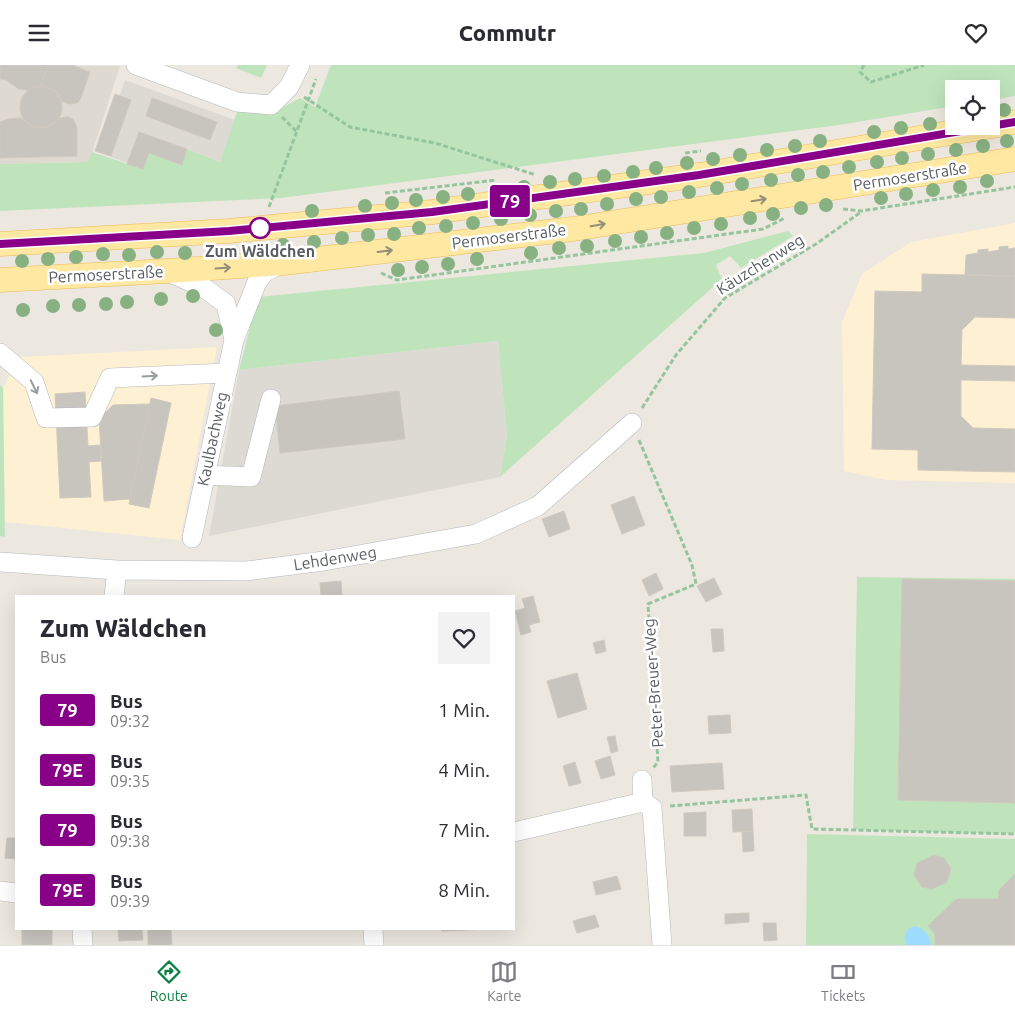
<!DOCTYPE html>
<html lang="de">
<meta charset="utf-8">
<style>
:root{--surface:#fff;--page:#f2f2f3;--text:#2b2b33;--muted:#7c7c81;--line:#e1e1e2;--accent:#0b8043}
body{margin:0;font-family:Ubuntu,sans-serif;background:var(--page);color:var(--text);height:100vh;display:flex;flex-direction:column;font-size:19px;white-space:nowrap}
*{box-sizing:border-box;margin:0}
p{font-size:16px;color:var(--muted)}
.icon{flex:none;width:28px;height:28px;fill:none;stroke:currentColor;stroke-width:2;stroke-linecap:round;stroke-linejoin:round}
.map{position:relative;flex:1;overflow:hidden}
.side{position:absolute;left:15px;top:530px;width:500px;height:335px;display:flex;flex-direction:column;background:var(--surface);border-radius:0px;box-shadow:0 5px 20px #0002}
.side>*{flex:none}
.badge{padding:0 10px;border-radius:4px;font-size:18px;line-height:32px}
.fabs{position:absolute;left:945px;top:15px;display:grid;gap:10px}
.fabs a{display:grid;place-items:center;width:55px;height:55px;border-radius:0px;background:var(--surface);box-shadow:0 5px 20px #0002;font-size:25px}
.map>.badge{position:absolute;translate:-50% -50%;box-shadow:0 0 0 2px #fff}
.round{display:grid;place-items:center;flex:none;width:52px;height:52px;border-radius:0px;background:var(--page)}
.head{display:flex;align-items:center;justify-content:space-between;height:85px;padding:0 25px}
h1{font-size:24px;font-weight:800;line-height:38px}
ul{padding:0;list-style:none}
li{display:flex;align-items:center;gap:15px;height:60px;padding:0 25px}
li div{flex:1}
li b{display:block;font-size:19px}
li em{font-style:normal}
li .badge{min-width:55px;font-weight:700;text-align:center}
header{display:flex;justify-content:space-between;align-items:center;height:65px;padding:0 25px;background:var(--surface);font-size:22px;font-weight:800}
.menu{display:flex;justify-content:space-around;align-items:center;height:70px;border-top:1px solid var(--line);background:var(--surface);font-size:14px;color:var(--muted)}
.menu a{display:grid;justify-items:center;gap:2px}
.menu .on{color:var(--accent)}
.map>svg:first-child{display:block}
.commercial{fill:#fdf0d3}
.industrial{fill:#dddad4}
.education{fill:#dedad1}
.green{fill:#bfe4bc}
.water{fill:#9ddcfe}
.building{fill:#c8c5bf;stroke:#d0c9be}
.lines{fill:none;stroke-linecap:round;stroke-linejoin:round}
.minor-casing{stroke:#b3b7bb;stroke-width:20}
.major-casing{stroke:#f0b855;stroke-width:25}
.path{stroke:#95c59f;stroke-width:3;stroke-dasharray:5 2.5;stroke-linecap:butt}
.minor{stroke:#fff;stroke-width:19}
.major{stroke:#fee8a2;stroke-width:24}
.tree{fill:#88b182}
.oneway{stroke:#938e78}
.oneway2{stroke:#9b9ea0}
.line-casing{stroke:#fff;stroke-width:11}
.line{stroke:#808;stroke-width:8}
.stop-dot{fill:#fff;stroke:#808;stroke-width:2.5}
.labels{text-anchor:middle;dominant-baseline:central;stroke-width:5;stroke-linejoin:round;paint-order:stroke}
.street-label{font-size:16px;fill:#595d61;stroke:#fff}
.stop-label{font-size:16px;font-weight:bold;fill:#595d61;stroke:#fff}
</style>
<header><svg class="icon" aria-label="menu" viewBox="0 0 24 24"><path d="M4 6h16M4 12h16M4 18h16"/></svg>Commutr<svg class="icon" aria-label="heart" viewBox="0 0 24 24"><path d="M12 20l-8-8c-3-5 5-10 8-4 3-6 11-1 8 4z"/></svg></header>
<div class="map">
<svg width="1015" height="880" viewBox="0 0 1015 880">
<rect width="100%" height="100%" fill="#ece8e0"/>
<path class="commercial" d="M1015,158V418L886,415L844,406L842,257L862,209L911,177Z
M217,282L180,475L5,457L3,323L20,292Z"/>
<path class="industrial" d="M125,15L235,55L220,97L188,84L182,100L143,104L95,86L115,29L120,30Z
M498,276L507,370L500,412L209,471L239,305Z"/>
<path class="education" d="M0,0L120,1L89,97L0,99Z"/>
<path class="green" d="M238,0H267L261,13L236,3Z
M331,0H1015V31L991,35V24H954V41L839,60L281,133L0,146V99L88,97L92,87L142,104L149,88L181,100L187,84L220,97L238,44L282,43L300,33L315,42Z
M788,166L793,171L741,203L730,191L716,200L722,214L500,412L507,370L498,276L239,305L258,232L704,188Z
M0,320L3,323L5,472L0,471Z
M857,512L1015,514V769L853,765Z
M807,769L1015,774V880H806Z"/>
<path class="water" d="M915,861C923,863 931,871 931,880H907C902,872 905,864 915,861Z"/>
<path class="building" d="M0,0H48L41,21L27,25L19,24L6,15L0,14Z
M48,0H72L90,7L80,35L77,38L70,39L61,36L59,30L54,25L41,21Z
M20 42a21 21 0 1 1 42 0a21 21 0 1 1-42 0Z
M115,29L131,35L111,91L95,86Z
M152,33L217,57L210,75L146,51Z
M68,52L73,54L77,62V91L0,93V57L8,54L21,53L31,61L38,63L45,62L51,60L60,53Z
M139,67L187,84L182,100L149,88L143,104L127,99Z
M1008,181V184L1015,183V211L965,210L966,190L978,188V185L988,184V187L999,185V182Z
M922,209L1015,211V253L975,252L962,265L961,300L1015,301V316L961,315V351L973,363L1015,364V407L918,405V385L872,384L875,226L922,227Z
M399,326L405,374L280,388L275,341Z
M85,327L88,381L100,380L101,396L89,397L91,432L60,433L55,329Z
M151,333L171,338L149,443L129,439Z
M150,339L130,434L104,436L99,354L113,340Z
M634,431L645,460L622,469L611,440Z
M564,446L570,464L549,472L542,454Z
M656,508L663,524L649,531L642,515Z
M714,513L722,529L706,537L697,521Z
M902,514L1015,516V738L898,735Z
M341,516L342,531H321L320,518Z
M533,531L540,557L529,560L531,567L521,570L515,546L525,543L522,534Z
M711,564H723L724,586L713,587Z
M604,575L606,586L596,589L593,578Z
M577,608L587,644L558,653L547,616Z
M730,650L731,668L709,669L708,651Z
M615,671L618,686L611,688L607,672Z
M610,691L615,710L601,714L595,696Z
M575,697L581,718L569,721L563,701Z
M722,698L724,724L672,727L670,701Z
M752,744L753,766L733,767L732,745Z
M706,747V771H684V748Z
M753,766L754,786L743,787L742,767Z
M7,773H16L15,794L5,793Z
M934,790L944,793L951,804L947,817L932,824L922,822L914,810L917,798Z
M1015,809V880H935V869L928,861L956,834H998L999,825Z
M617,811L621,824L596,830L593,817Z
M749,848V857L725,859V849Z
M595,850L599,862L577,868L573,856Z
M763,858H776L777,875L764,876Z
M22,864H52V880H22Z
M118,864H142L143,875L119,876Z
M171,864L172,880H148V865Z
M442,864H490L442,866Z"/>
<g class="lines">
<g class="minor-casing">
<path id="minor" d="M136,0L237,37L271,40L289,22L300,0
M168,207L203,222L226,239L234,275
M0,288L34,317L46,353L92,352L110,313L226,308
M205,410L251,412L271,334
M192,473L234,275L257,217L265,207L282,198
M0,497L117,505L246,506L324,496L476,469L538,441L632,358
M114,531L117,505
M642,715L643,737L652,743L662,880
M514,767L643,737
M0,826L16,828
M82,864L83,880
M373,864L374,880"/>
</g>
<g class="major-casing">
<path id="major" d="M0,179L229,166L432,147L699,110L1015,57
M0,215L167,206L283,198L573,164L1015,94"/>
</g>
<path class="path" d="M864,0L860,7L871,17L924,0
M304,32L350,62L435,78L536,110
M282,52L296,66
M685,88L701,86
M385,128L496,115
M269,142L316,14
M843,144L861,146L1015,122
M381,208L397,215L763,164L785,153
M642,343L676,290L725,233L816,179L861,147
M639,375L692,500L696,519L648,539L658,697L653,703
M670,741L806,730L812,764L1015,769"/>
<use href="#minor" class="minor"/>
<use href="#major" class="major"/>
</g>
<g class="tree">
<circle cx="1004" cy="45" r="7"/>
<circle cx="930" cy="59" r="7"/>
<circle cx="901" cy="63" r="7"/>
<circle cx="874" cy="67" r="7"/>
<circle cx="820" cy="76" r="7"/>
<circle cx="1007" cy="76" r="7"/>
<circle cx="795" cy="81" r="7"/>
<circle cx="983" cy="81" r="7"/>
<circle cx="767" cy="85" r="7"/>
<circle cx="956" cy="85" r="7"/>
<circle cx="928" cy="89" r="7"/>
<circle cx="740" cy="90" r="7"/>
<circle cx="902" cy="93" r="7"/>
<circle cx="713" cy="94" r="7"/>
<circle cx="877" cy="97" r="7"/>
<circle cx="687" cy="98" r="7"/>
<circle cx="849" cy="102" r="7"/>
<circle cx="656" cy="103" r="7"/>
<circle cx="633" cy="107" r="7"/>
<circle cx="823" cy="107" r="7"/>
<circle cx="798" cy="110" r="7"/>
<circle cx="604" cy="111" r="7"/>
<circle cx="575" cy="114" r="7"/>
<circle cx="771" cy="115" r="7"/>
<circle cx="987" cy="116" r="7"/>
<circle cx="550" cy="117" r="7"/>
<circle cx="742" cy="119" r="7"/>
<circle cx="524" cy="122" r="7"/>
<circle cx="960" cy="122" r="7"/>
<circle cx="717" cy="123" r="7"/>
<circle cx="497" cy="125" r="7"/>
<circle cx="933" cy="125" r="7"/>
<circle cx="689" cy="127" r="7"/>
<circle cx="468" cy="129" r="7"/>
<circle cx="906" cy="129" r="7"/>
<circle cx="443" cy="132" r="7"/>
<circle cx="661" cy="132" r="7"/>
<circle cx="881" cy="133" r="7"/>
<circle cx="636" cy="134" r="7"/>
<circle cx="416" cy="135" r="7"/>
<circle cx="392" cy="138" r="7"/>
<circle cx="607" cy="139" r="7"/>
<circle cx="826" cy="140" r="7"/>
<circle cx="365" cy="141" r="7"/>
<circle cx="801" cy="143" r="7"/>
<circle cx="581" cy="144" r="7"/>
<circle cx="312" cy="146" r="7"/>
<circle cx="556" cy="146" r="7"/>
<circle cx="773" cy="149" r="7"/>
<circle cx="530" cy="150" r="7"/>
<circle cx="750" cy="153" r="7"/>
<circle cx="501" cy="154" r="7"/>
<circle cx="473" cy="158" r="7"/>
<circle cx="721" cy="159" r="7"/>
<circle cx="446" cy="161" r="7"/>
<circle cx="419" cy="163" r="7"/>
<circle cx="694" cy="163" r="7"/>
<circle cx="667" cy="168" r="7"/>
<circle cx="394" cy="169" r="7"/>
<circle cx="368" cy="170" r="7"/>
<circle cx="641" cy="172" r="7"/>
<circle cx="342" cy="173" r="7"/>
<circle cx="615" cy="176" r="7"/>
<circle cx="314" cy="177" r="7"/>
<circle cx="283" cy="180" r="7"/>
<circle cx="587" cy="181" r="7"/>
<circle cx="559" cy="183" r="7"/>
<circle cx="157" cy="187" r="7"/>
<circle cx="185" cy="188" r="7"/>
<circle cx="531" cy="188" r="7"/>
<circle cx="103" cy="189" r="7"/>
<circle cx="129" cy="190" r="7"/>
<circle cx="76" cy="192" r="7"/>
<circle cx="48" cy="194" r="7"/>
<circle cx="477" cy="194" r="7"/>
<circle cx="22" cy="196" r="7"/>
<circle cx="448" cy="199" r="7"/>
<circle cx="422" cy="202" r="7"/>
<circle cx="398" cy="205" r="7"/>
<circle cx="193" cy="231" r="7"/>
<circle cx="161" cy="234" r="7"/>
<circle cx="127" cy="237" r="7"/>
<circle cx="106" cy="239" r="7"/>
<circle cx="79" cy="240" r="7"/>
<circle cx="53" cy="241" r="7"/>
<circle cx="23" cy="245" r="7"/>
<circle cx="216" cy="265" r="7"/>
</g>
<defs><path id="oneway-shaft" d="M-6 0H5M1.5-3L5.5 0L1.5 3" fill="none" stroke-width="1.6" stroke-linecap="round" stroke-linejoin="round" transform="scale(1.25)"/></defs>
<g class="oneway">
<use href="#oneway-shaft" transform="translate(759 135) rotate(-9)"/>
<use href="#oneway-shaft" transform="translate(598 160) rotate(-9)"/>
<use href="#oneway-shaft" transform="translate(385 186) rotate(-7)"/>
<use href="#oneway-shaft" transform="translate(223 203) rotate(-4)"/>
</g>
<g class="oneway2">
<use href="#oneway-shaft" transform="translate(150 311) rotate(-3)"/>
<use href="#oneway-shaft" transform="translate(34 322) rotate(64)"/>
</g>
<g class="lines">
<g class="line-casing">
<path id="line" d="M0,179L229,166L432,147L699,110L1015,57"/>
</g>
<use href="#line" class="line"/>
</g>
<circle class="stop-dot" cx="260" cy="163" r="10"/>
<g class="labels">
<g class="street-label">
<text transform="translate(910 111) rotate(-9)">Permoserstraße</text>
<text transform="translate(509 171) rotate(-7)">Permoserstraße</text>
<text transform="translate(760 199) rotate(-32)">Käuzchenweg</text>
<text transform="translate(106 209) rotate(-3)">Permoserstraße</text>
<text transform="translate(212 374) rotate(-78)">Kaulbachweg</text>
<text transform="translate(335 493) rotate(-9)">Lehdenweg</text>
<text transform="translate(653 618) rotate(-94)">Peter-Breuer-Weg</text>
</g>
<g class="stop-label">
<text x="260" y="186">Zum Wäldchen</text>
</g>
</g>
</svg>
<div class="fabs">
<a><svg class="icon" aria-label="locate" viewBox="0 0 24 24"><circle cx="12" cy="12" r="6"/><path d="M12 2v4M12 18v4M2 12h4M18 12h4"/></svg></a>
</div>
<b class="badge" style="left:510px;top:136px;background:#808;color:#fff">79</b>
<section class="side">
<div class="head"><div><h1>Zum Wäldchen</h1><p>Bus</p></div><a class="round"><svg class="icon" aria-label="heart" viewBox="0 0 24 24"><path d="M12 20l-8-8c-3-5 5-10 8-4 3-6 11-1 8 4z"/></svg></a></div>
<ul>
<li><span class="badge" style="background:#808;color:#fff">79</span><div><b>Bus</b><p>09:32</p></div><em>1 Min.</em></li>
<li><span class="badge" style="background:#808;color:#fff">79E</span><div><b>Bus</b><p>09:35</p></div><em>4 Min.</em></li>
<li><span class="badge" style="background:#808;color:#fff">79</span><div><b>Bus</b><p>09:38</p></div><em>7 Min.</em></li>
<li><span class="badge" style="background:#808;color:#fff">79E</span><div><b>Bus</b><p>09:39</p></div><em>8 Min.</em></li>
</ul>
</section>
</div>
<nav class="menu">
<a class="on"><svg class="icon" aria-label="directions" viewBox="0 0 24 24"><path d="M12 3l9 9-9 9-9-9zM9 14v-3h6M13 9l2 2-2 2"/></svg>Route</a>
<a><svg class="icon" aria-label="map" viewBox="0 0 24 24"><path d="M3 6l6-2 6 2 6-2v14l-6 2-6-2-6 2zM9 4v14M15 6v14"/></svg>Karte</a>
<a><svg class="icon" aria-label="tickets" viewBox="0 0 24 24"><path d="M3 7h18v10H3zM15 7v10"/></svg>Tickets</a>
</nav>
